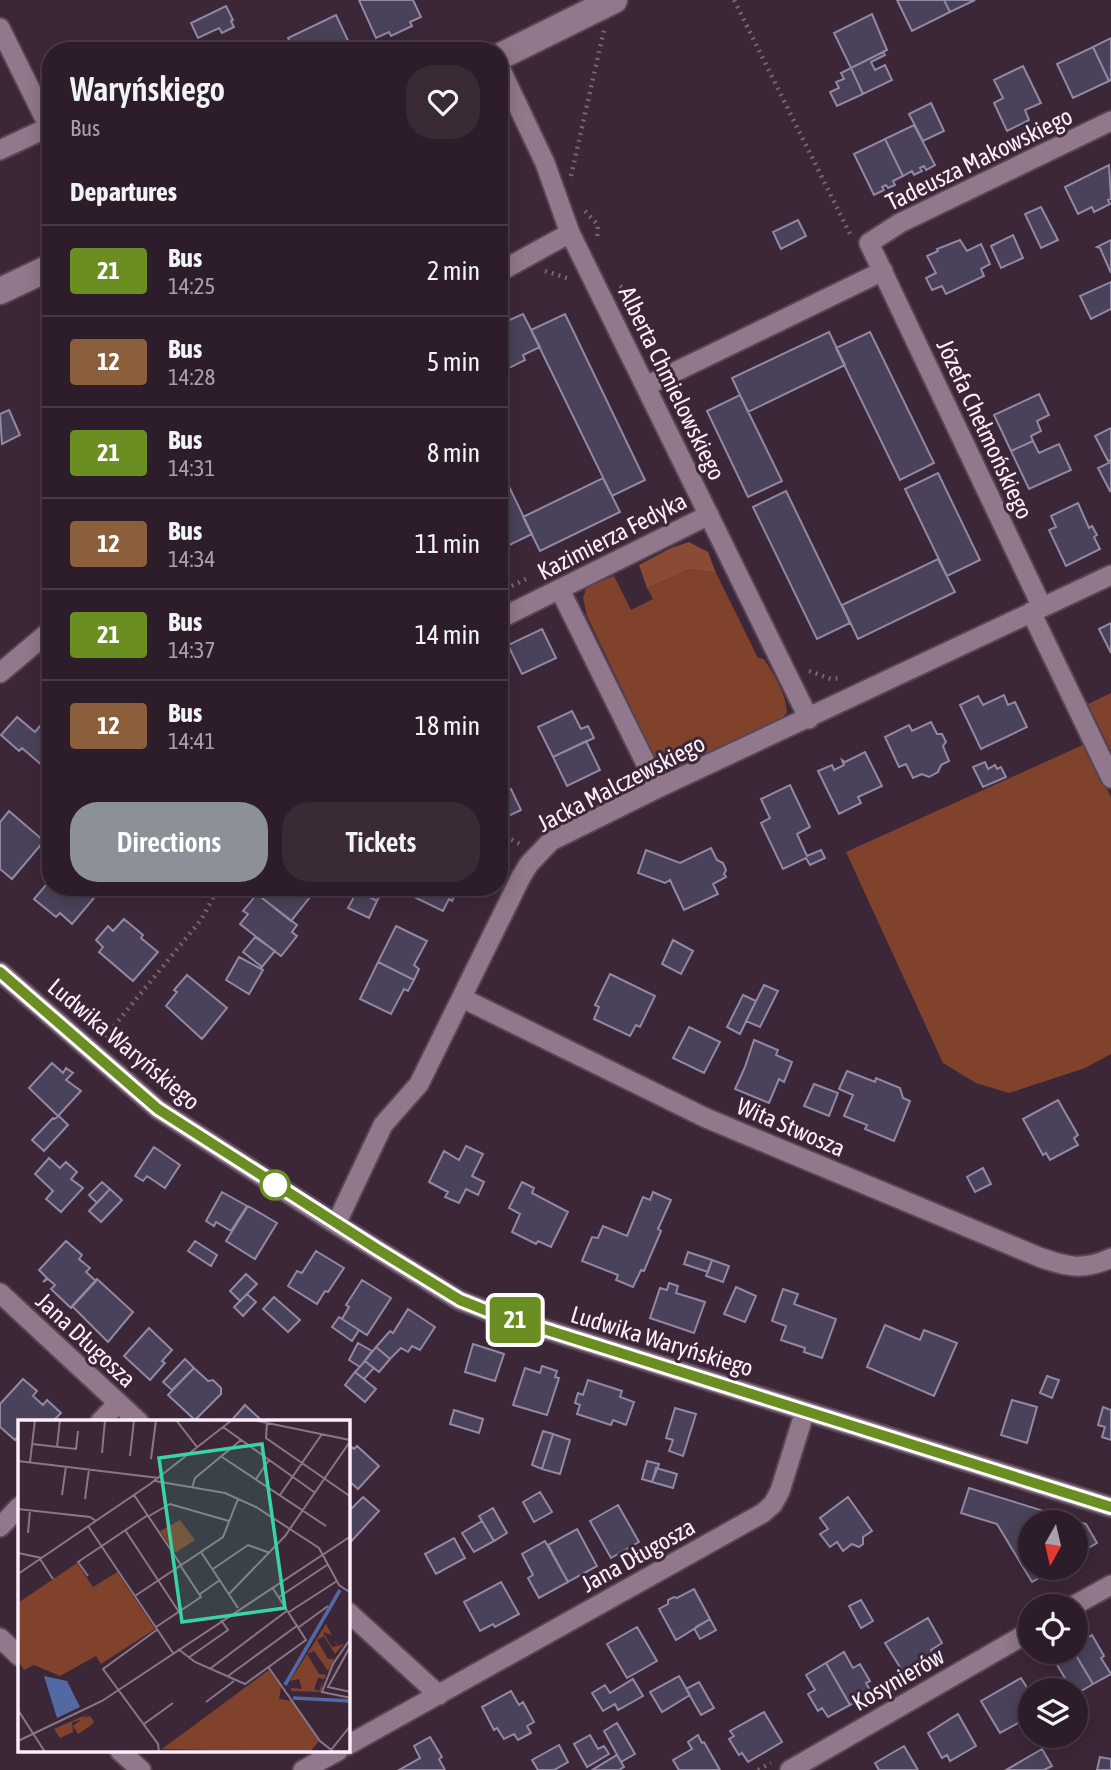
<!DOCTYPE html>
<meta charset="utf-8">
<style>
:root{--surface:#2d1d2a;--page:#392a36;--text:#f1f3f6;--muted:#a7a2a8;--line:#483b47;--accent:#8c9099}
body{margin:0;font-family:"Asap Condensed",sans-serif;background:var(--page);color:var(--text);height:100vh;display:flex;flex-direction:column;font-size:26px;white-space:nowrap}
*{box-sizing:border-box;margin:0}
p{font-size:23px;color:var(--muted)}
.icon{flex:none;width:38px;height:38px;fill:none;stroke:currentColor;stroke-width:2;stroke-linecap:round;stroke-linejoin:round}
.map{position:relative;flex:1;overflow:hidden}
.panel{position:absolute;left:42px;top:42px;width:466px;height:854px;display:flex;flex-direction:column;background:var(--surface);border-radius:28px;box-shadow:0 4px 18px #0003,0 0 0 2px var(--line)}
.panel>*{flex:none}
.badge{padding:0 14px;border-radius:5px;font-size:24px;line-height:46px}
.needle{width:46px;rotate:188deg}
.buttons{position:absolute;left:1018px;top:1510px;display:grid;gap:14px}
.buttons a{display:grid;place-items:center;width:70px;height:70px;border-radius:50%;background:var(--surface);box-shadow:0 4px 18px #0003,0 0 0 2px var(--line);font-size:35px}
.map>.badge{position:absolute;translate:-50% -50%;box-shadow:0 0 0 4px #fff}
h2{padding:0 28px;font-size:26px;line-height:63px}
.round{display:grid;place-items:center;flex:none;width:74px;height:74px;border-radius:28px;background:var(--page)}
.summary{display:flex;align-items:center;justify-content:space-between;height:119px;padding:0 28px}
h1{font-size:33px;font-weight:600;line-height:52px}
.cta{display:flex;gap:14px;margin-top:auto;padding:14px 28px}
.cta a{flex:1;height:80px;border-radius:28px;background:var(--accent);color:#fff;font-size:28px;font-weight:600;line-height:80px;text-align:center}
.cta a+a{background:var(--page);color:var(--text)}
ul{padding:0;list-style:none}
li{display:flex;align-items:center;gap:21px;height:91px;padding:0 28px;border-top:2px solid var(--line)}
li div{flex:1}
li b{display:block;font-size:26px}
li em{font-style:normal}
li .badge{min-width:77px;font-weight:700;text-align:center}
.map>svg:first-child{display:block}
.green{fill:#81422c}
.forest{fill:#8b4a33}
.building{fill:#4a425a;stroke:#9188a4;stroke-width:2}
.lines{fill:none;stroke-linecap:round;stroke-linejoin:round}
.street-casing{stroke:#574554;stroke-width:23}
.secondary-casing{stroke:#574554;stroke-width:30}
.path{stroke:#766373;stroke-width:4.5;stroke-dasharray:2 5;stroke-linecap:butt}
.street{stroke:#91788c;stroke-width:19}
.secondary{stroke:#91788c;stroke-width:26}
.line-casing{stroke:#fff;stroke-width:16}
.line{stroke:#6b8e23;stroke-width:10}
.stop-dot{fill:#fff;stroke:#6b8e23;stroke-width:3.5}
.labels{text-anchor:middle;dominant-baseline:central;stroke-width:6;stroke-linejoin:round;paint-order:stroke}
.street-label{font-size:24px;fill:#fdeffa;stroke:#3c2738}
.inset-river{fill:none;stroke:#5369a4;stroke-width:3.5}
.inset-road{fill:none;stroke:#897786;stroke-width:2}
.view{fill:#38d4a6;fill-opacity:0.15;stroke:#38d4a6;stroke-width:3.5}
.inset-edge{fill:none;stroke:#fdeffa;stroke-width:3.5}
</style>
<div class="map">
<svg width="1111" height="1770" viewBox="0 0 1111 1770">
<rect width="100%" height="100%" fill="#3c2738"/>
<path class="green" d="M690,569L716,573L758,658L764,659C774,675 786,693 787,712L779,722L681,769L665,767L654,756L587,616L583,598L587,586L614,576L631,610L653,599L647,588Z
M1111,693V751L1088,704Z
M1085,744L1111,797V1054L1085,1068L1009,1093L976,1083L943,1063L846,852Z"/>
<path class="forest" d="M689,542L708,552L716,573L690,569L647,588L639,565L671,548Z"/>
<path class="building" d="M359,0H413L421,17L410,22L412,26L391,36L389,32L376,38Z
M897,0H944L950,12L912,31Z
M944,0H975L950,12Z
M226,6L233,20L231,21L234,27L222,33L219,28L198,38L191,23Z
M872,14L887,50L851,68L834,33Z
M336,15L353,51H294L288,38Z
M1111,38V80L1109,81L1093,47Z
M1093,47L1109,81L1073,98L1057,64Z
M883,52L885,55L871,62L875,70L885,65L892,80L863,94L851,68Z
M1023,66L1041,103L1025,110L1029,120L1007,131L994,103L1003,98L994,80Z
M851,68L863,94L837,106L830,92L839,88L836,82L844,79L841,73Z
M931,103L944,131L923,141L909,114Z
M914,125L935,165L926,170L924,166L920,168L922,171L914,175L912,171L903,176L885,139Z
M885,139L903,176L893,181L895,185L888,188L886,185L882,187L884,190L874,195L854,154Z
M1109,165L1111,199L1108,200L1110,204L1094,212L1092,207L1078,214L1065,187Z
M1041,207L1058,240L1041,248L1025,214Z
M798,220L806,236L781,249L773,232Z
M1013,235L1023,258L1001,268L991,246Z
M960,240L967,251L981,244L990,264L981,269L984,276L946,294L942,286L932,290L926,278L936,273L927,256L938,251L937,249Z
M1111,240V273L1100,248L1097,247Z
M1111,282V309L1091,319L1080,296Z
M523,314L540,347L523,355L525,360L501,372L505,380L499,383V331L507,327L505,322Z
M565,314L645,480L612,496L531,330Z
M829,332L845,365L748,412L732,378Z
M870,332L934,463L900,480L836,348Z
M1039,394L1049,415L1037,421L1041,431L1031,436L1033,441L1011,451L994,415Z
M740,395L782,481L748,497L707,411Z
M9,410L20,435L2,444L0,414Z
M1111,428V460L1108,461L1095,436Z
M1033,441L1039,453L1059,444L1071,470L1029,489L1011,451Z
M1111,462V490L1110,491L1098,468Z
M499,466L532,534L499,550Z
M938,473L980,560L947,576L905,489Z
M603,478L620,512L540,551L523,517Z
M786,491L850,623L817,639L753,507Z
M1078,503L1089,528L1092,526L1097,535L1094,537L1100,549L1066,566L1049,530L1056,527L1051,516Z
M938,559L955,592L858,639L842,605Z
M1111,623V653L1099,629Z
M542,629L556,658L522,674L508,645Z
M1004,695L1008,705L1015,702L1027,727L981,749L960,705L978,696L983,705Z
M572,711L581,729L588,726L594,738L553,757L538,727Z
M51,713V773L22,748L19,751L1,735L17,717L35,732Z
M931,722L937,734H942L946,742L943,746L949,761L941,765L938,772L929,777L922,774L913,778L906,764L899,767L885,737L909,725L912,731Z
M586,741L600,770L567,786L553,757Z
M865,752L882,786L858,797L861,803L839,814L818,771L832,765L834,770L844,765L842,760L845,762Z
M985,762L988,769L995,765L997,769L1001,767L1006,777L983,787L973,767Z
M790,785L810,827L797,834L807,856L821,850L825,858L810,865L806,858L783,869L761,823L770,818L761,799Z
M511,789L521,810L502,819L499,811V795Z
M9,811L44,841L12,879L0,869V822Z
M711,848L717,860L723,863L726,870L724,874L726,877L713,884L718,894L684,910L670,880L665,883L638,873L646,850L680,863Z
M51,879V887H93L99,892L72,924L60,913L56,917L34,899Z
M262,887H309L314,892L291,921L257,894Z
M358,887H384L377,901L357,891Z
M421,887H459L452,901L449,899L443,911L416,898Z
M357,891L377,901L369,918L348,908Z
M257,894L297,925L292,932L297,936L281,956L240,924L248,914L243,911Z
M124,919L143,935L141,938L158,952L133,981L99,952L103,947L96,940L108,926L113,931Z
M396,926L427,941L414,965L419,969L414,980L378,962Z
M255,937L275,951L262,967L243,952Z
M673,940L693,951L681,974L662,964Z
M239,957L263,970L249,994L226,980Z
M378,962L414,980L408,991L404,989L391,1014L360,999Z
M610,974L655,996L640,1027L636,1025L630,1036L594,1019L599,1007L595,1005Z
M187,975L227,1008L202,1039L166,1006L177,992L174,990Z
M764,985L778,991L760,1027L746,1021Z
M743,995L756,1001L740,1034L727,1027Z
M689,1027L720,1042L704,1073L673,1058Z
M754,1040L778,1050L776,1055L792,1062L784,1082L779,1079L769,1103L735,1089L745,1067Z
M52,1063L63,1073L66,1068L73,1073L66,1080L81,1091L58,1116L29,1088Z
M847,1071L875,1082L876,1078L900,1088L903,1098L910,1101L894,1141L865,1129L867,1125L844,1116L853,1095L839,1089Z
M814,1084L838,1093L829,1116L804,1106Z
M1058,1100L1078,1135L1074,1138L1078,1145L1050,1160L1046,1153L1043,1155L1023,1119Z
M59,1116L68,1125L44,1151L32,1140L53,1118L54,1119Z
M466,1146L483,1154L472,1176L484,1182L478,1195L466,1189L459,1203L445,1197L448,1192L429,1182L444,1151L459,1160Z
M154,1147L180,1165L165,1188L147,1176L143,1181L135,1176Z
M49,1158L60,1168L66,1162L77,1172L71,1179L83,1188L61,1212L46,1199L53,1191L35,1174Z
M983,1168L991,1184L975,1192L967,1177Z
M102,1182L110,1189L97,1203L89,1195Z
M522,1182L534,1188L532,1193L568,1212L551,1247L538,1241L536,1244L512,1232L520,1214L509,1208Z
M110,1189L122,1200L101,1222L89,1211Z
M222,1192L247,1206L231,1231L216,1222L214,1226L206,1221Z
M653,1192L671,1200L658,1229L661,1231L644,1271L641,1270L633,1287L616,1280L618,1275L582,1261L592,1237L598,1238L603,1226L627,1236L643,1197L650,1200Z
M248,1206L277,1223L255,1259L226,1241Z
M66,1241L82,1255L79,1259L90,1268L86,1272L96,1281L71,1308L51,1289L55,1285L48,1279L43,1282L47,1278L39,1270Z
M195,1241L217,1255L211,1266L188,1251Z
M316,1251L344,1268L328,1292L325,1291L317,1304L288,1286L297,1271L302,1273Z
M688,1252L712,1260L708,1272L684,1264Z
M712,1260L729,1266L723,1282L706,1276Z
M246,1274L257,1284L240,1301L230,1291Z
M97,1279L133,1312L108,1342L72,1306Z
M362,1280L391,1298L367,1335L342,1319L349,1307L346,1305Z
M669,1283L678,1286L676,1293L705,1302L694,1333L650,1318L660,1288L667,1290Z
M736,1287L756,1296L745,1322L724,1314Z
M783,1289L798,1294L794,1304L836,1319L822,1358L804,1352L805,1348L781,1340L786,1326L772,1321Z
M247,1294L256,1302L243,1316L234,1307Z
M274,1297L300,1320L288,1332L263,1309Z
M408,1309L435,1327L420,1350L412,1346L408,1352L401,1348L390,1359L376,1347L390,1331L393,1333Z
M339,1317L359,1330L352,1341L332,1327Z
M885,1325L920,1340L924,1330L957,1343L934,1396L867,1367Z
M149,1328L172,1350L162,1361L165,1363L150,1380L124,1356Z
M358,1343L372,1351L360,1367L349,1360Z
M473,1344L504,1354L495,1381L465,1372Z
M376,1347L390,1359L379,1372L365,1361Z
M185,1359L194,1368L172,1390L163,1382Z
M365,1361L374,1368L364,1379L355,1372Z
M542,1366L557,1371L555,1377L559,1378L547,1415L513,1405L525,1368L540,1373Z
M194,1368L208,1381L213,1380L221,1388V1394L195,1420L168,1395Z
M355,1372L376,1389L365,1402L345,1385Z
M1047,1376L1059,1380L1052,1398L1040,1393Z
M23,1379L37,1391L33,1396L43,1405L47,1400L61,1413L52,1422H19V1435L15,1440L0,1427V1404Z
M588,1380L622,1391L620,1397L634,1402L626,1425L613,1420L611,1425L577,1414L580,1405L575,1403L578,1393L583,1395Z
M1012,1400L1037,1407L1027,1443L1001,1435Z
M245,1405L260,1419L257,1422H230Z
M1103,1407L1111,1410V1440L1102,1437L1105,1427L1098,1425Z
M675,1408L696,1414L683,1456L669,1451L673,1440L666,1438Z
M454,1410L483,1419L479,1433L450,1424Z
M543,1431L553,1434L542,1469L532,1465Z
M553,1434L570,1440L560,1474L542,1469Z
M348,1444L354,1449L357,1446L379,1466L358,1489L348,1480Z
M647,1461L659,1464L652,1482L642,1479Z
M656,1468L677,1474L673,1488L652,1482Z
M969,1488L1086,1524L1097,1543L1076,1555V1522H1031V1568H1056L1032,1582L997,1524L961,1513Z
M540,1492L552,1512L534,1522L523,1502Z
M363,1497L379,1511L348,1545V1512Z
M848,1497L872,1531L863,1537V1544L859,1547L852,1544L843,1551L837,1542L830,1547L820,1534L828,1529L820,1518Z
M618,1505L639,1542L611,1558L590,1521Z
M493,1508L507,1533L494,1541L479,1516Z
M482,1521L494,1541L474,1552L462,1533Z
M577,1529L597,1566L568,1582L548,1545Z
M454,1538L465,1558L436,1574L425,1554Z
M545,1541L568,1582L539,1598L528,1578L533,1575L522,1554Z
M501,1582L519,1614L495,1627L493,1624L480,1631L464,1602Z
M694,1589L710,1619L676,1640L659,1609L668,1604V1600L674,1597L677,1598Z
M861,1600L873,1621L861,1628L849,1606Z
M928,1618L942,1643L931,1650L933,1654L903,1672L885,1643Z
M710,1619L716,1630L700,1639L695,1630L696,1627Z
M637,1627L657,1661L627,1678L607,1644Z
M1092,1635L1104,1656L1101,1658L1111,1674L1093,1684L1074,1652H1076V1644Z
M844,1652L853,1668L860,1664L870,1681L866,1683L871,1692L850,1705L826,1663Z
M1063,1652H1074L1093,1684L1076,1694V1690H1072L1053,1658Z
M826,1663L850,1705L828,1717L822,1708L818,1711L808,1694L815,1690L806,1675Z
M679,1676L690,1695L662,1712L650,1692Z
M1021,1678L1031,1694V1716L1000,1733L981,1701Z
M633,1679L643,1696L618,1710L615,1704L603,1711L592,1693L605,1685L610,1693Z
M699,1682L714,1708L701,1715L686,1689Z
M511,1691L519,1705L523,1702L534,1722L527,1726L531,1733L518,1740L514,1734L504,1739L497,1728L494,1730L482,1707Z
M764,1712L782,1742L748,1762L742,1753L739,1755L729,1739L734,1736L730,1731Z
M958,1714L976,1746L950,1761L947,1755L942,1758L928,1733Z
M617,1723L635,1754L621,1762L604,1731Z
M590,1735L598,1749L604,1746L609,1754L587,1767L574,1744Z
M698,1735L702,1743L704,1742L720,1770H679L673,1760L692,1749L688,1742Z
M430,1737L442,1757L439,1759L445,1770H399L420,1758L414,1746Z
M559,1745L568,1762L554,1770H538L532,1760Z
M904,1746L918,1770H879L875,1763Z
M1042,1749L1052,1766L1044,1770H1006Z
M617,1755L624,1767L619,1770H592Z
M1100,1757L1111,1759V1770H1097Z"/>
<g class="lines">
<g class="street-casing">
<path id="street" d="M0,28L51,131
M499,66L545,163L570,233L809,719
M0,150L49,127
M499,272L570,233
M646,386L883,271
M560,590L658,788
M1042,607L869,243L900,223L1111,121
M1031,612L1111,778
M499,619L709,515
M0,673L51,630
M0,972L158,1109L336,1224L459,1300L490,1312L1111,1507
M462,998L706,1118L1039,1257C1067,1267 1083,1271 1111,1258
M336,1224L383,1125L419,1084L521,877L529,864L551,841L658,788L1111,575
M0,1293L139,1422
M100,1422L118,1403
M0,1527L19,1507
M1073,1606L1111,1585
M348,1612L439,1695
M0,1638L19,1656
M348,1745L763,1513L773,1504L780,1491L805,1411
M120,1751L141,1770
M303,1770L338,1751
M790,1770L1031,1631"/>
</g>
<g class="secondary-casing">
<path id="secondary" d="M499,57L614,0
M0,291L51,267"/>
</g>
<path class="path" d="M734,0L850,234
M571,176L604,30
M585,211L598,225L597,239
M545,271L570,279
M620,286L626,290L659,357
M499,592L528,578
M809,671L831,679L841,678
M499,833L522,845
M105,1037L201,920L219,887
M1035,1606L1055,1595
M758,1770L771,1763"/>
<use href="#street" class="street"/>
<use href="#secondary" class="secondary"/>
</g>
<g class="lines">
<g class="line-casing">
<path id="line" d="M0,972L158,1109L377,1249L460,1300L490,1312L1111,1507"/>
</g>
<use href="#line" class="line"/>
</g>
<circle class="stop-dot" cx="275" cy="1185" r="14"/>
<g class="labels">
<g class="street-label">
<text transform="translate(979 159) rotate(-26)">Tadeusza Makowskiego</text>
<text transform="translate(672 383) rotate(64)">Alberta Chmielowskiego</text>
<text transform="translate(985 429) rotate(65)">Józefa Chełmońskiego</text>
<text transform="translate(612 536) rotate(-27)">Kazimierza Fedyka</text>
<text transform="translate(621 783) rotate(-27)">Jacka Malczewskiego</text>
<text transform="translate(124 1044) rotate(40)">Ludwika Waryńskiego</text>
<text transform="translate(791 1127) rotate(23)">Wita Stwosza</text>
<text transform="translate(86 1340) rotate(43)">Jana Długosza</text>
<text transform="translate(662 1341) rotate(17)">Ludwika Waryńskiego</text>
<text transform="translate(638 1555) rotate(-29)">Jana Długosza</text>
<text transform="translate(898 1679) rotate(-30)">Kosynierów</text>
</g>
</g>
<g transform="translate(18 1420)">
<rect width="332" height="332" fill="#3c2738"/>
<path d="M162,100L177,120L157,133L142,111ZM59,143L75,167L99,152L137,209L83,244L78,236L42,256L16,245L6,250L0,240V183ZM308,204L314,215L305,212L314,227L319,226L316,219L320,226L326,224L317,234L306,216L299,220L310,239H316L310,251L296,231L289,234L301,254L308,255L307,259L300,258L296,269L301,271L305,261L303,272L273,271V268L284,269L281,259L272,261ZM251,250L263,267L261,279L275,281L301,321L292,332L144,329ZM72,293L64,298L72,296L76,302L72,306L60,314L55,306L63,300L54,302L55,312L42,318L36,309Z" fill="#81422c"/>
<path d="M26,256L49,261L62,287L39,298Z" fill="#5369a4"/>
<path class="inset-river" d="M267,265L322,170M275,278L333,281"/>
<path class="inset-road" d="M158,0L179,27M235,0L332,20M249,3L248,18L333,77M205,7L296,72M14,24L58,29L60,11M39,27L42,0M84,33L87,0M112,36L116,0M204,37L308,106M133,39L138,0M0,41L141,58M12,42L17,0M238,59L251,40M137,61L207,73L238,87L301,128L321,165L333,173M174,68L177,58L223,20M44,75L48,46M116,75L163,145M262,75L304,14M67,79L71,49M0,89L72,97L78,101M131,96L152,84L211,101M70,106L155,233M107,110L161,192M10,113L12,90M183,132L220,188M0,133L24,138M22,139L35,159M195,149L230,125L252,133M0,154L132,64L214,0M70,156L60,142L130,95M182,174L202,160M211,174L267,116L333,20M117,176L205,117L220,79M261,177L309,145M271,192L319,161M138,207L183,177L162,145M281,207L310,186M140,209L85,249L140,324L141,332M333,218L315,244L304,272L333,278M333,225L310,267L333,272M160,229L177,242L227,264L288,220L254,167M170,238L210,210L203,200M193,248L270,190M251,248L302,321L316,332M210,256L280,205M188,282L216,261M0,290L27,332M126,304L155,283M0,321L84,281L333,116M313,330L333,305"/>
<path class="view" d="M244,24L267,188L164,202L141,38Z"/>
<rect width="332" height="332" class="inset-edge"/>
</g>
</svg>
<div class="buttons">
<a><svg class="needle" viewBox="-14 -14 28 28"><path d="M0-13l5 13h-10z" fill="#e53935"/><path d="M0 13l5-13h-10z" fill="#a7a2a8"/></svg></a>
<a><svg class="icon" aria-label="locate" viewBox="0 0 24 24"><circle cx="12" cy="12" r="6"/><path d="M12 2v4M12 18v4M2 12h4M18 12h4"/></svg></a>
<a><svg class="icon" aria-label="layers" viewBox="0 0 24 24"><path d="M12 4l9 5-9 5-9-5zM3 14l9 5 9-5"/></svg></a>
</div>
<b class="badge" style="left:515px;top:1320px;background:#6b8e23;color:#fff">21</b>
<section class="panel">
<div class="summary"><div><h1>Waryńskiego</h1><p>Bus</p></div><a class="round"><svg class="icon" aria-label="heart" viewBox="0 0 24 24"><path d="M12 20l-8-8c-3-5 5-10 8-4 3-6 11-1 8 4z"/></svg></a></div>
<h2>Departures</h2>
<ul>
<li><span class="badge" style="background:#6b8e23;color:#fff">21</span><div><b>Bus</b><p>14:25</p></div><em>2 min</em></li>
<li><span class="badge" style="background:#8b5e3c;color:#fff">12</span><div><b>Bus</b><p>14:28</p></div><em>5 min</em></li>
<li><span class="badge" style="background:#6b8e23;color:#fff">21</span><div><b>Bus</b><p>14:31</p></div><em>8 min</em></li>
<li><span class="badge" style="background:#8b5e3c;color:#fff">12</span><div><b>Bus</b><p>14:34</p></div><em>11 min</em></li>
<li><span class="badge" style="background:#6b8e23;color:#fff">21</span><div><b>Bus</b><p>14:37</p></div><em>14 min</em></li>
<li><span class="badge" style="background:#8b5e3c;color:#fff">12</span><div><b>Bus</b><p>14:41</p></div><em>18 min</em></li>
</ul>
<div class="cta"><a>Directions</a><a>Tickets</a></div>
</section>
</div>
